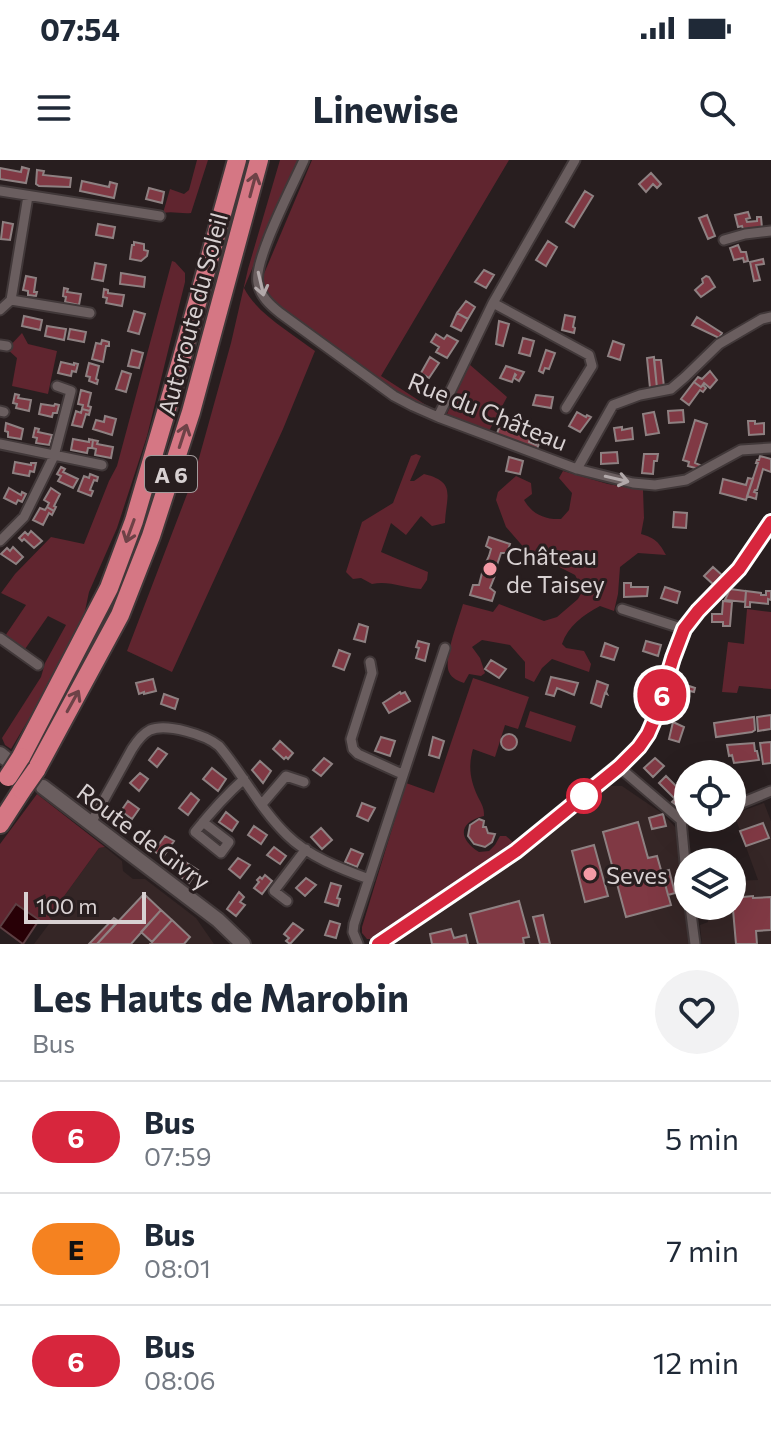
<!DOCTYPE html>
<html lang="fr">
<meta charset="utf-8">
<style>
:root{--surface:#fff;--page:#f2f2f3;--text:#1f2937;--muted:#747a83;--line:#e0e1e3}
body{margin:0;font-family:Commissioner,sans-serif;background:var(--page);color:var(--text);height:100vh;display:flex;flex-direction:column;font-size:30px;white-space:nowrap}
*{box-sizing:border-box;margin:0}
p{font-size:26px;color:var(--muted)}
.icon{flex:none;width:44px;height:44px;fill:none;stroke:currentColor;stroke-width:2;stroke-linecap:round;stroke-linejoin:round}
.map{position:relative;height:784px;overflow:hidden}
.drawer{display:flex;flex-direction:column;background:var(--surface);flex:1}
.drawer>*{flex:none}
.badge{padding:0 16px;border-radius:26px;font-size:28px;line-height:52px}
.fabs{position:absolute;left:674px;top:600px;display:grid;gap:16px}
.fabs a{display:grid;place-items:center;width:72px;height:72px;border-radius:50%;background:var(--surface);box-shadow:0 8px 32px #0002;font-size:40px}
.scale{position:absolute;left:24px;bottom:20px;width:122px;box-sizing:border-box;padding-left:8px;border:4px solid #d8d1d2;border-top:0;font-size:22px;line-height:28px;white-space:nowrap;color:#d8d1d2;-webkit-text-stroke:6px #281e1f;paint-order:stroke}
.map>.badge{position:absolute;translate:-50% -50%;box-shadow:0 0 0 4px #fff}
.round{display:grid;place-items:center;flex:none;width:84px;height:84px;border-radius:42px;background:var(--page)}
.overview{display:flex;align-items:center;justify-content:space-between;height:136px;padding:0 32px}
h1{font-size:38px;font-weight:700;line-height:60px}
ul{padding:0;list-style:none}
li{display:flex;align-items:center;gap:24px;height:112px;padding:0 32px;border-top:2px solid var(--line)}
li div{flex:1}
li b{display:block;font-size:30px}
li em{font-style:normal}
li .badge{min-width:88px;font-weight:700;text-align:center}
.status{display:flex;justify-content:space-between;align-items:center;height:56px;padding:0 40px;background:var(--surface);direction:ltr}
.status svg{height:22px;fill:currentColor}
header{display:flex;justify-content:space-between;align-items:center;height:104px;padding:0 32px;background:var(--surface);font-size:36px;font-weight:700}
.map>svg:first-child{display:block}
.built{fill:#352626}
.green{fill:#60252f}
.water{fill:#280006;stroke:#5d3f43;stroke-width:2}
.building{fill:#803944;stroke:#8e8182;stroke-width:2}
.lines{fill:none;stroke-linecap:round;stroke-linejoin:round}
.street-casing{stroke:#413839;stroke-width:13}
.secondary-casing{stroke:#413839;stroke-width:18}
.highway-casing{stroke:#413839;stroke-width:22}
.street{stroke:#6a5e5f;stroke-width:9}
.secondary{stroke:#6a5e5f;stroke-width:14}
.highway{stroke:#d57784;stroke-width:18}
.highway-bridge-casing{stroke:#413839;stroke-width:22;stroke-linecap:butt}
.highway-bridge{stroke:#d57784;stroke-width:18}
.oneway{stroke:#6d4247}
.oneway2{stroke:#b2a9aa}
.line-casing{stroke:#fff;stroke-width:18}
.line{stroke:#d7263d;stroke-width:12}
.poi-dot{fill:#f49aa5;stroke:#281e1f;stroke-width:3}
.stop-dot{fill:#fff;stroke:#d7263d;stroke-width:4}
.labels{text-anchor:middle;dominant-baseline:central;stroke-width:6;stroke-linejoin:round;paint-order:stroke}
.shield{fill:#281e1f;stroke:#a39b9c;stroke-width:2}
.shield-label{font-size:22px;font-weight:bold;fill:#d8d1d2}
.street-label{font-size:24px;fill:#d8d1d2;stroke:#281e1f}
.poi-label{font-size:24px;fill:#d8d1d2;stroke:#281e1f;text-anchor:start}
</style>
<div class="status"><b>07:54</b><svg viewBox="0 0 49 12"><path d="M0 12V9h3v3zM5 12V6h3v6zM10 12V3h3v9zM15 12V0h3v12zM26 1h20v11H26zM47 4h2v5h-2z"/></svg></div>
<header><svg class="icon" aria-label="menu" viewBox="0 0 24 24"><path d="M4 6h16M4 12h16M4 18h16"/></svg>Linewise<svg class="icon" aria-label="search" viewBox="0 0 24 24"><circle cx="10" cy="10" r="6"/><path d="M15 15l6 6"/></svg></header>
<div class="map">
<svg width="771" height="784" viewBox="0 0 771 784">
<rect width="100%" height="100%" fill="#281e1f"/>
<path class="built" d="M606,626H622L663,654L676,668L690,784H388L422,765L460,739L552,672Z
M764,643L771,661V784H702L700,765L708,762L706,746H732V721L758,720L734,654Z
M105,687L122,701L123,711L133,719H145L196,758L214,784H34L52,760L49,757L99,688Z"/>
<path class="green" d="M197,0H208L191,53C181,54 173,51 163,53L170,29L184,34L189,30Z
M280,0H298L244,128C256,153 293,174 315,191L283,269L172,512L127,491L194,316L231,183L248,109Z
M312,0H509L381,216L429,247C401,241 364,209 340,192C318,177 287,159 271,138C265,131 262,125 263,116Z
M172,101L175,102L185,113V122L147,276L117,368L89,432L85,451L79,469L52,520L11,589L5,585L2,578L41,517L45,503L66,465L48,456L25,489L5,476L26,445L1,433L15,414L51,377L84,384L109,321L117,306Z
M22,173L28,184L57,191L48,234L12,226L17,198L7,189Z
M469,204L507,237L489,271L447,254Z
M416,294L421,296L410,321H414L424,314C457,322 446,336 445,363L432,366L421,356L406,375L391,363L381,392L428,412L427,420L421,429C404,428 388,420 372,424L361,418L353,419L346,412L362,362L393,343L411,296Z
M563,311L608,324L643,330L644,358L641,374C655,378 659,382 666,395L638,393L620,407L618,434L614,451L600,446C583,455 568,466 562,484L566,488L584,491L591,504L589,512L552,499L542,508L534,522L525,518V502L510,485L482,480L472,487L480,498L485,513L481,516L469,514L464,523C459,521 452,519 449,512C443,499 459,459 463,444L493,452L499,444L544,461L557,457L578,439L583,430L575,415L526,390L506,367L496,340L498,332L516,316L531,323L532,334L524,340C532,354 545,360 561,359L569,350L572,333L559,318Z
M747,449L771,452V529L739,526L737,533L722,532L728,482L744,484Z
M473,518L529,537L518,569L505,565L495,597L473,589C468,606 470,620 478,637C482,645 484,647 484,656C458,662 458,679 479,692L489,691L495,685L500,676H506L515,684L380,775L373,779H367L362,773V767L406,623L434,633Z
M530,551L576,566L571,582L525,567Z
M37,634L105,687L99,688L49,757L52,760L49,764L39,760L16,744L0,766V684Z"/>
<path class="water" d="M16,744L39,760L23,784L0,767Z"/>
<path class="building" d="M22,7L29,9L26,23L0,19V8L21,12Z
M37,10L44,11L43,15L71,18L70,27L39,26L36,24Z
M651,13L661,24L657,28L653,24L646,32L639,24Z
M82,21L109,27L110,22L117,24L114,38L80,31Z
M149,28L164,32L162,43L146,39Z
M585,31L593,36L574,67L566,62Z
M748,52L750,58L746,59L747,62L757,61V57H761L762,68L743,69L742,66L738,67L735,55Z
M707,55L715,76L708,79L699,58Z
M3,62L13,64L10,80L1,79Z
M98,64L115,67L113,78L96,75Z
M548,81L557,87L546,106L536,100Z
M134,82L144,84V90L148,91L147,96L141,101L130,99L132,85H134Z
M738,85L741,92H746L748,101L744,102L743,98L734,100L730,88Z
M763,99L764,104L756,105L760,120L754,121L750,102Z
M95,103L106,105L103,121L92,119Z
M484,110L494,115L486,128L475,122Z
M121,113L145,117L144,127L120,124Z
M26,116L36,118L34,132H37L36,136L28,135V131L23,130Z
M706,116L709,117L715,127L701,137L695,130L703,123L702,119Z
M64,128L68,129L67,132L81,134L79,145L65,142L66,137L63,136Z
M104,129L108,130V133L124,135L122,146L106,143L107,138L103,137Z
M466,141L475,147L468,159L457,153Z
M134,151L145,154L139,174L128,171Z
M457,153L468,159L461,171L451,166Z
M565,155L575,157L573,167L575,168L574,173L562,170Z
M24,156L42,160L40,170L22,166Z
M697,157L722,173L719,178L692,165Z
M499,161L509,164L503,186L496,184Z
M47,166L66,169L64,180L45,176Z
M70,169L86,172L84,182L68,179Z
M436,174L444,179L447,175L458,181L447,198L436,192L439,187L431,182Z
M523,178L534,181L530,196L519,193Z
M102,180L109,182V186H106L103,202L92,199L96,183L101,184Z
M613,181L624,185L620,200L608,196Z
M132,190L143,193L139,208L128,206Z
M546,190L555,193L549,209L545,208L543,213L539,211Z
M430,197L439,203L429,218L421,213Z
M654,197L657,228H650L647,198Z
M654,200H661L664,227L657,228Z
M61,202L74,205V203L78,204L76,212L72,211L71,216L58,213Z
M89,203L99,206L96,219L98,220L97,224L89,221L90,217L86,216Z
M506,206L524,212L519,221L514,218L516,215L515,214L512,222L500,218Z
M122,211L131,214L126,232L116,229Z
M710,211L717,220L710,228L704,223L701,227L694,222L698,217L702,219Z
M694,222L701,227L703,225L706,228L703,232L700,230L689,245L681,239Z
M81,230L91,233L88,246L91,247L90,251L82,249L83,245L78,244Z
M15,234L19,235L18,238L31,240L29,251L16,248L17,244L13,243Z
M536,235L553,237L551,248L533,245Z
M41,244L54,246L55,244L59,245L57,253H53L52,257L39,254Z
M82,249L90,251L89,255L86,254L82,267L72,265L76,251L81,253Z
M683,250L684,262L669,263L668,251Z
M577,252L586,257L587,255L591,257L580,272L569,266Z
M654,252L659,273L646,275L643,254Z
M105,256L116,259L112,275L93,269L96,260L104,262Z
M695,260L707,264L695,303L700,305L699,309L688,306L689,302L683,300Z
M748,261H755V264L764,263V274L749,275Z
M6,263L23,269L21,279L8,277V272L5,271Z
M501,263L532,274L529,282L536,285L539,278L541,279L536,291L496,276Z
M622,267V270L632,268L633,279L616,281L614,268Z
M35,268L39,269L38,272L52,275L49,285L36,283L37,278L33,277Z
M73,279L89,282V279L93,280L92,288H88L87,293L71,290Z
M93,280L98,281L97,284L113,287L111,298L95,295L96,289L92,288Z
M617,292L618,303L601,304V293Z
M644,294H658L657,301H654L653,314L642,313Z
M760,296L771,299V312L763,309L757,330H755L754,332L757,333L756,339L747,336L758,303H756L757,300H759Z
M509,297L523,301L520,314L506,311Z
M15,302L31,305V303H36L34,312L30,311L29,316L13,313Z
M61,307L65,309L63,312L78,319L73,328L58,321L61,316L57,314Z
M90,314L98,317L97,321L94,320L90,330L93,331L91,336L78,331L84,316L89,318Z
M748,318L753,319L746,340L720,333L723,319L746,325Z
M9,328L21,335L22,332L26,334L22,342L18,340L16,344L4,338Z
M51,328L60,334L54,346L56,347L54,351L47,347L49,343L44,340Z
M47,347L54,351L52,355L49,353L43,365L33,360L40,348L45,350Z
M674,352L687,353L686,368L673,367Z
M31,371L42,381L34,388L24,379L22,381L19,378L25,372L28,375Z
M489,377L510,384L507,393H501L497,405L498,408L490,428L495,432L492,441L470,435L473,425H479L483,409L489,396L491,389L486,386Z
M13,387L23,397L16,404L1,394L7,388L10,391Z
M713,407L723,416L714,425L704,416Z
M624,423H631V427H648L647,436L624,437Z
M665,427L680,432L677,443L661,438Z
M730,429L746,431L745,442L725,440Z
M746,431L761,433V435H766V431H771V440L768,439V444L750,442V447H745Z
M723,441L732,442L730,466H723V462H712V454H722Z
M359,464L368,467L365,482L354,479Z
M418,481L429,484L425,501L416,498L419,488L416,487Z
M646,481L661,485L658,496L643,491Z
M605,483L618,488L614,500L601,496Z
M339,490L350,494L344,510L333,506Z
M491,500L506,509L499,518L485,509Z
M551,517L578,523L574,535L557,528L554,536L546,534Z
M153,519L156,531L144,534V532L139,534L136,523Z
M597,521L608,525L606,532L607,534L605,533L601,547L591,543Z
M677,522L695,528L694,532L690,531L684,548L670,544Z
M400,532L401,534L405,532L410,541L389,553L383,543Z
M164,534L178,539L175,549L161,544Z
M771,555V569L758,571L757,557Z
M754,557L755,570L752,572L716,577L714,563Z
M673,562L684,567L679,582L669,579Z
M501 582a8 8 0 1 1 16 0a8 8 0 1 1-16 0Z
M381,577L395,581L390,596L375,591Z
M433,577L444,581L439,598L429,595Z
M280,581L293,593L288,599L286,597L284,599L273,589Z
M771,582V603L763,604L760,583Z
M754,583L755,591H757L759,600L734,603L732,595L729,596L727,585Z
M158,588L167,594L157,607L149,600Z
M324,598L332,604L321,616L313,610Z
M655,598L664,606L653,617L644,608Z
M260,601L271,611L263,623L252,610Z
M212,608L226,619L218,631L203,619Z
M140,613L148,619L139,631L130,623Z
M666,616L686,636L677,646L672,642L675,639L659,623Z
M191,633L199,640L188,655L179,648Z
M128,641L139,649L132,659L121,651Z
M362,643L375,648L368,661L357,656Z
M226,652L238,662L232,671L219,662Z
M663,654L666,666L652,669L649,658Z
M479,659L484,661L483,667H486L488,673L495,674L492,682L485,687L474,684L468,676L470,665Z
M638,662L648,698L657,696L671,745L626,757L603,672Z
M763,663L769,678L746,686L740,671Z
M254,666L267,675L261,684L248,675Z
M321,668L332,680L322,689L311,677Z
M165,676L174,681L163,697L154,691Z
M594,685L608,736L585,742L572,691Z
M274,687L286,696L280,704L267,695Z
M351,689L363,694L357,707L345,702Z
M238,698L250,705L240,718L229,709Z
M184,701L198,710L189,723L181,717L184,713L178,709Z
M669,710L675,733L668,735L662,712Z
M265,715L272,721L262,734L254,728L259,722L257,720L260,717L262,719Z
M306,718L316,725L305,736L296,728Z
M331,723L341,726L337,738L340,739L338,746L325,742Z
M239,732L244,737L240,742L245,745L236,756L227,749Z
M144,734L161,750L131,784H97Z
M753,736V738L771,737V770L756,771L757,784H736L732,738Z
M519,741L529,777L523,778L524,784H478L470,754Z
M161,750L172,760L152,782L141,772Z
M543,755L550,784H540L533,757Z
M114,758L118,761L97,784H89Z
M172,760L190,777L184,784H150Z
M330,761L340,764L336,778L325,775Z
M293,763L303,770L290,784L286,781L289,778L284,774Z
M451,769L454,778L466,775L468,784H432L430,774Z"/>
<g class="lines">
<g class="street-casing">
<path id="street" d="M304,0C293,25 253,101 258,123C260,136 270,145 280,153L394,236L413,246L438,257L577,309L633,323L655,325L686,320L741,290L771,288
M0,31L160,56
M724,80L745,74L771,71
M11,140L90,153
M493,143L589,195L592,206L566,248
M0,150L11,140L28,36
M0,185L7,186
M0,251L4,252
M438,257L493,143L575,0
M0,284L102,305
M577,309L613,245L640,235L671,229L685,217L719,184L762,159L771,157
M0,381L24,357L54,296L71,231L57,226
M622,449L684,469
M0,478L38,505
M370,502L372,513L351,579L353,589L358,594L402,614
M619,607L681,660
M262,644L286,616L304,622
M732,647L771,631
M681,660L688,735
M681,660L695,658
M203,662L229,682L221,693L195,672C210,653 226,635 244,619
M91,663L132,589C137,581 142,574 150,570C167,563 206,575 219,586C243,614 260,649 287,675C308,696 341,709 369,719
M287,741L274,731L306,689
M690,746L695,784
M358,784L353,772L354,764L445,488"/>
</g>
<g class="secondary-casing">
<path id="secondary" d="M0,594L5,598
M43,627L218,760L243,784
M378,784L516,691L622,604L639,587L648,574L655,558L673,498L684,469L698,451L739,409L771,362"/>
</g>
<g class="highway-casing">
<path id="highway" d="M21,597L109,428L134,361L181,201L237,0
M36,610L120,455L151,376L191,252L259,0
M0,664L22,630"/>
</g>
<use href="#street" class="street"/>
<use href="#secondary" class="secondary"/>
<use href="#highway" class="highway"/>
<g class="highway-bridge-casing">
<path id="highway-bridge" d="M8,617L21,597
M22,630L36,610"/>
</g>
<use href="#highway-bridge" class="highway-bridge"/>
</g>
<defs><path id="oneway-shaft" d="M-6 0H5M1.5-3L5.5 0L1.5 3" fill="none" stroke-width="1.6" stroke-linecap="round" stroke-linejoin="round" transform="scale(2)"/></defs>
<g class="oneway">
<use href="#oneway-shaft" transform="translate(253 25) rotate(-75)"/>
<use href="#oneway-shaft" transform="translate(183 276) rotate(-72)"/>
<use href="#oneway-shaft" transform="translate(130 371) rotate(110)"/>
<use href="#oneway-shaft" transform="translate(73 541) rotate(-61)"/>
</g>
<g class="oneway2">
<use href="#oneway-shaft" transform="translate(261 124) rotate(77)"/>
<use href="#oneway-shaft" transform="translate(617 319) rotate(13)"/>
</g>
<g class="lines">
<g class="line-casing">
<path id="line" d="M378,784L516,691L619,607L639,587L648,574L655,558L673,498L684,469L698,451L739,409L771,362"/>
</g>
<use href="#line" class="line"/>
</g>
<g class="poi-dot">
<circle cx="490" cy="409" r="8"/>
<circle cx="590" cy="714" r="8"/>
</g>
<circle class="stop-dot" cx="584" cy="636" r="16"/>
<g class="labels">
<rect class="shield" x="145" y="296" width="52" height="36" rx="6"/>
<g class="shield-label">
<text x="171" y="314">A 6</text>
</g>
<g class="street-label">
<text transform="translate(192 154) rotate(-75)">Autoroute du Soleil</text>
<text transform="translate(488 251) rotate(22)">Rue du Château</text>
<text transform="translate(144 676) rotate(37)">Route de Givry</text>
</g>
<g class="poi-label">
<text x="506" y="395">Château<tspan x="506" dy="28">de Taisey</tspan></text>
<text x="606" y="714">Seves</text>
</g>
</g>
</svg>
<div class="fabs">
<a><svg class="icon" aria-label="locate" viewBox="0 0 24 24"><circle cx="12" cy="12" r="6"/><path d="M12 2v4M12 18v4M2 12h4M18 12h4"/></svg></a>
<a><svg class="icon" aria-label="layers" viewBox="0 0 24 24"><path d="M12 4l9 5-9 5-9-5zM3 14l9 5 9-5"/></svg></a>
</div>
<div class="scale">100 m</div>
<b class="badge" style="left:662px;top:535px;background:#d7263d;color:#fff">6</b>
</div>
<section class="drawer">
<div class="overview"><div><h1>Les Hauts de Marobin</h1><p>Bus</p></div><a class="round"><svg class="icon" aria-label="heart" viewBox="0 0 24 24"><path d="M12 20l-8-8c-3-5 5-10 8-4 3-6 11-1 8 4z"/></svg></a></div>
<ul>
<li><span class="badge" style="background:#d7263d;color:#fff">6</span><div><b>Bus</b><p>07:59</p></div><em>5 min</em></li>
<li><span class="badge" style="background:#f58220;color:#111">E</span><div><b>Bus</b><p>08:01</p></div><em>7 min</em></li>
<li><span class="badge" style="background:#d7263d;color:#fff">6</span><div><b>Bus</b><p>08:06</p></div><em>12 min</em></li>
</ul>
</section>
